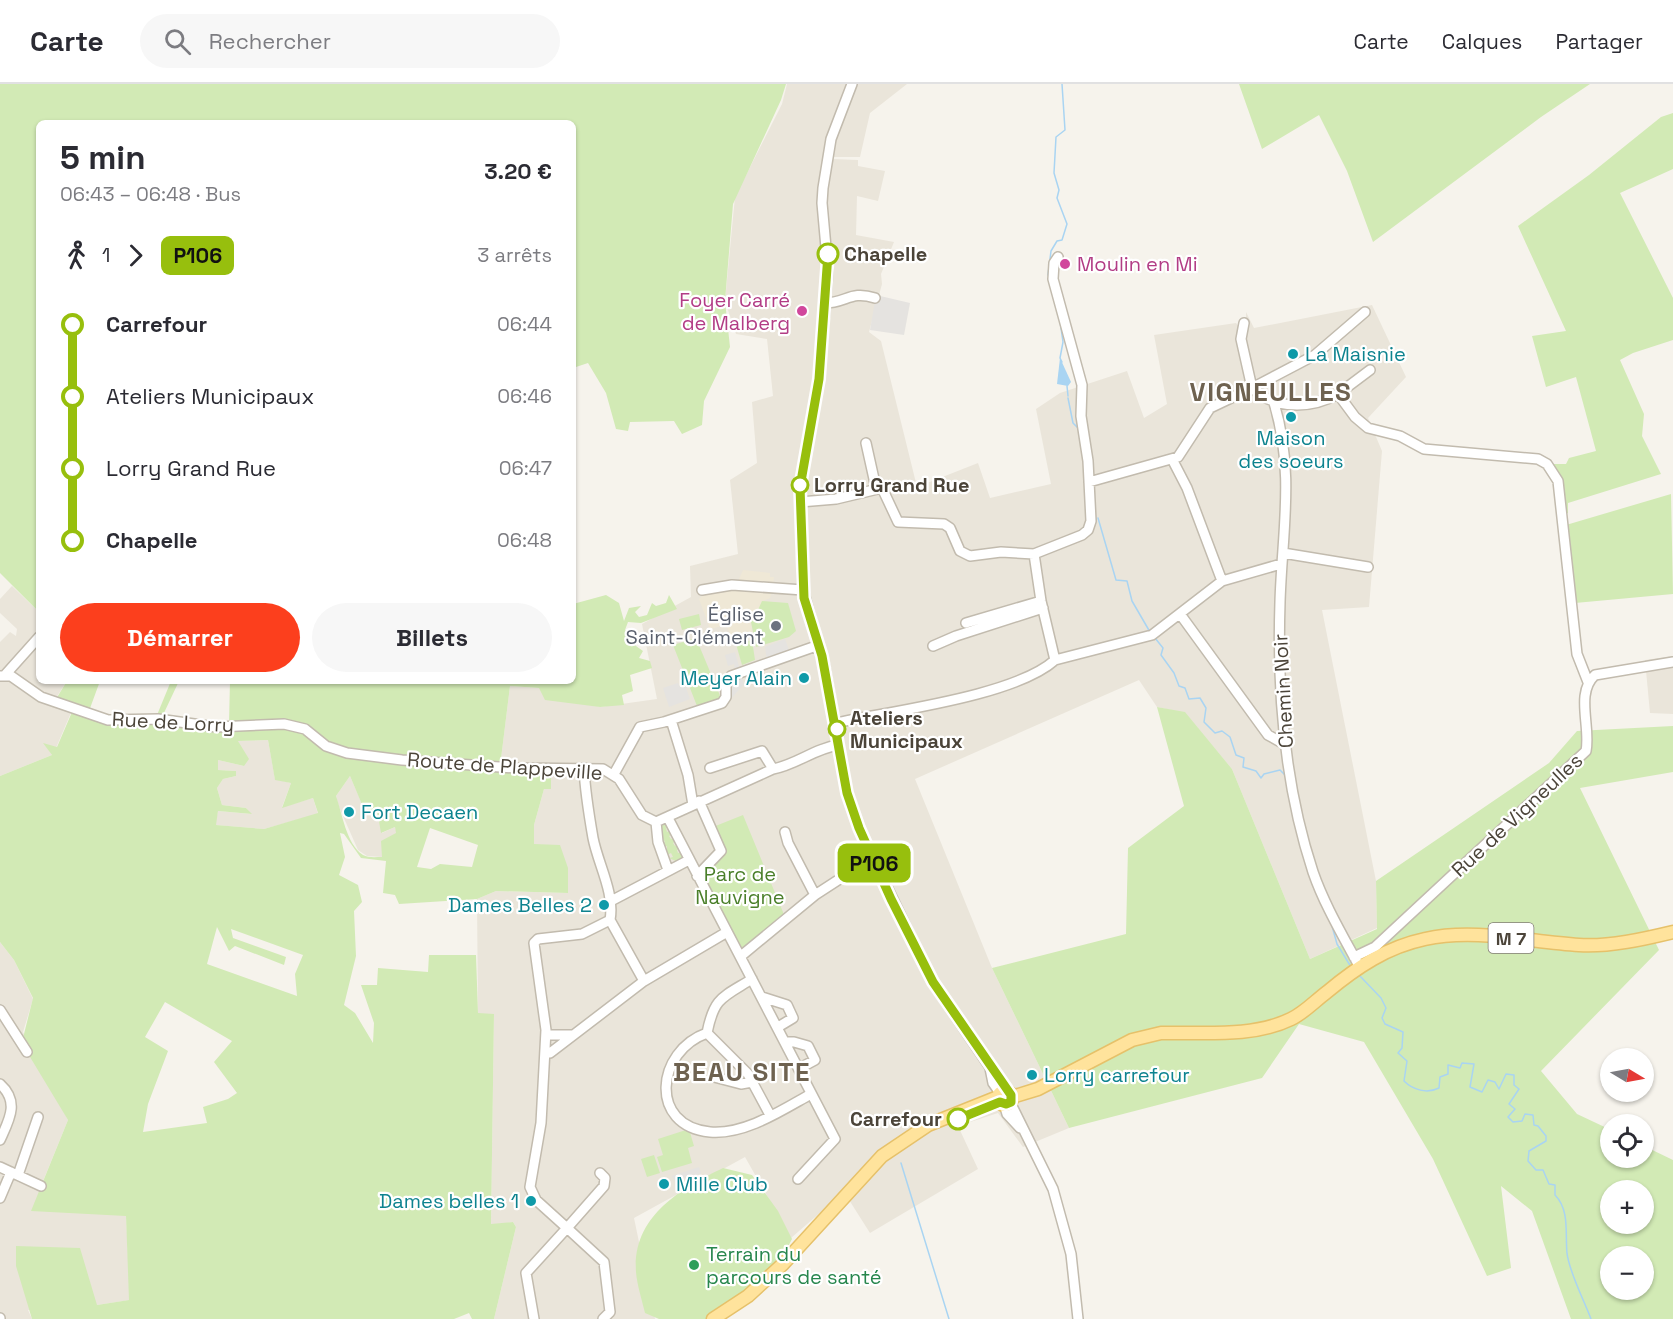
<!DOCTYPE html>
<html lang="fr">
<meta charset="utf-8">
<style>
:root{--surface:#fff;--page:#f7f7f7;--text:#2b2b33;--muted:#7c7c81;--line:#e1e1e2;--accent:#fc3f1d}
body{margin:0;font-family:"Space Grotesk",sans-serif;background:var(--page);color:var(--text);height:100vh;display:flex;flex-direction:column;font-size:22px;white-space:nowrap}
*{box-sizing:border-box;margin:0}
p{font-size:20px;color:var(--muted)}
.icon{flex:none;width:33px;height:33px;fill:none;stroke:currentColor;stroke-width:2;stroke-linecap:round;stroke-linejoin:round}
.map{position:relative;flex:1;overflow:hidden}
.drawer{position:absolute;left:36px;top:36px;width:540px;height:564px;display:flex;flex-direction:column;background:var(--surface);border-radius:9px;box-shadow:0 2px 4px #0004}
.drawer>*{flex:none}
.badge{padding:0 12px;border-radius:9px;font-size:21px;line-height:39px}
.needle{width:39px;rotate:100deg}
.controls{position:absolute;left:1600px;top:964px;display:grid;gap:12px}
.controls a{display:grid;place-items:center;width:54px;height:54px;border-radius:50%;background:var(--surface);box-shadow:0 2px 4px #0004;font-size:30px}
.map>.badge{position:absolute;translate:-50% -50%;box-shadow:0 0 0 3px #fff}
.legs{display:flex;align-items:center;gap:9px;height:66px;padding:0 24px;font-size:20px}
.legs p{margin-inline-start:auto}
.summary{display:flex;align-items:center;justify-content:space-between;height:102px;padding:0 24px}
h1{font-size:33px;font-weight:600;line-height:45px}
.button{display:flex;gap:12px;margin-top:auto;padding:12px 24px}
.button a{flex:1;height:69px;border-radius:36px;background:var(--accent);color:#fff;font-size:24px;font-weight:600;line-height:69px;text-align:center}
.button a+a{background:var(--page);color:var(--text)}
ul{padding:0 24px;list-style:none}
li{display:flex;align-items:center;gap:21px;height:72px;font-size:22px}
li i{display:grid;place-items:center;width:9px;height:100%;margin:0 8px;background:currentColor}
li i::after{content:'';width:15px;height:15px;margin:-8px;border:4px solid;border-radius:50%;background:var(--surface)}
li p{margin-inline-start:auto}
li:first-child i{background:linear-gradient(#0000 50%,currentColor 0)}
li:last-child i{background:linear-gradient(currentColor 50%,#0000 0)}
header{display:flex;align-items:center;gap:36px;box-sizing:border-box;height:84px;padding:0 30px;background:var(--surface);border-bottom:2px solid var(--line)}
header strong{font-size:28px}
nav{display:flex;gap:33px;margin-inline-start:auto;font-size:21px}
.search{width:420px;height:54px;background:var(--page);display:flex;align-items:center;gap:15px;box-sizing:border-box;padding:0 21px;border-radius:33px;color:var(--muted);font-size:22px}
.map>svg:first-child{display:block}
.residential{fill:#eae5da}
.education{fill:#efe8d6}
.green{fill:#d2eab5;fill-rule:evenodd}
.parking{fill:#e5e3e0}
.water{fill:#a9d4f2}
.lines{fill:none;stroke-linecap:round;stroke-linejoin:round}
.stream{stroke:#a9d4f2;stroke-width:1.5}
.minor-casing{stroke:#c2bbae;stroke-width:12}
.major-casing{stroke:#e6c16a;stroke-width:15}
.minor{stroke:#fff;stroke-width:9}
.major{stroke:#ffe39c;stroke-width:12}
.line-1-casing{stroke:#fff;stroke-width:14}
.line-1{stroke:#97bf0d;stroke-width:9}
.stop-1-dot{fill:#fff;stroke:#97bf0d;stroke-width:3}
.hotel-dot{fill:#d1479c;stroke:#fff;stroke-width:2}
.culture-dot{fill:#0f9aa8;stroke:#fff;stroke-width:2}
.worship-dot{fill:#6b7280;stroke:#fff;stroke-width:2}
.leisure-dot{fill:#2e9e5b;stroke:#fff;stroke-width:2}
.labels{text-anchor:middle;dominant-baseline:central;stroke-width:4.5;stroke-linejoin:round;paint-order:stroke}
.shield{fill:#fff;stroke:#817c74;stroke-width:1.5}
.shield-label{font-size:18px;font-weight:bold;fill:#4b4439}
.stop-label{font-size:20px;font-weight:bold;fill:#4b4439;stroke:#fff;text-anchor:start}
.hotel-label{font-size:20px;fill:#b23c85;stroke:#fff;text-anchor:start}
.culture-label{font-size:20px;fill:#0d838f;stroke:#fff;text-anchor:start}
.worship-label{font-size:20px;fill:#5b616d;stroke:#fff;text-anchor:end}
.street-label{font-size:20px;fill:#4b4439;stroke:#fff}
.park-label{font-size:20px;fill:#4a7f2a;stroke:#fff}
.leisure-label{font-size:20px;fill:#27864d;stroke:#fff;text-anchor:start}
.district-label{font-size:26px;font-weight:bold;letter-spacing:1.5px;fill:#6e6250;stroke:#fff}
</style>
<header>
<strong>Carte</strong>
<div class="search"><svg class="icon" aria-label="search" viewBox="0 0 24 24"><circle cx="10" cy="10" r="6"/><path d="M15 15l6 6"/></svg>Rechercher</div>
<nav><a>Carte</a><a>Calques</a><a>Partager</a></nav>
</header>
<div class="map">
<svg width="1673" height="1235" viewBox="0 0 1673 1235">
<rect width="100%" height="100%" fill="#f6f3ec"/>
<path class="residential" d="M787,0H907L870,29L860,73H833L832,75L858,76V82L885,87L878,117L857,112L856,151L894,158L881,190L882,200L869,248L881,257L917,403L978,379L990,414L1051,400L1036,325L1060,309L1127,287L1144,334L1167,320L1154,251L1236,239L1239,243L1246,239V228L1254,244L1372,221L1406,293L1368,334L1382,367L1369,523L1322,526L1376,797L1377,844L1310,875L1232,685L1185,629L1157,623L1139,596L915,695L992,884L1069,1044L1023,1063L998,1029L958,1042L978,1085L870,1149L844,1108L791,1154L745,1073L634,1134L655,1235H494L516,1143L513,1138L491,1141L494,930H478L477,815L496,807L568,809L534,761V741L544,705L515,687L500,683L510,602L539,604L600,623L657,615L642,540L691,513L690,482L738,470L730,396L757,379L752,318L773,312L767,255L736,250L725,217L735,113L782,20Z
M12,502L39,528V597H67L54,617L73,624L56,664L45,660L52,671L0,692V558L10,548L16,552L17,545L0,529V515Z
M1673,572V630L1650,629L1645,576Z
M268,656L275,695L291,699L282,723L313,714L318,730L264,745L215,741L218,727L251,730L246,724L222,721L217,704L223,695L236,692V687L218,686V676L244,682L238,657Z
M350,692L366,729L377,726L382,749L395,743L397,749L382,773L367,772L358,766L339,723L336,712Z
M0,858L14,876L33,915L23,948L68,1036L41,1102L126,1131L130,1216L97,1221L28,1226L32,1235H0Z"/>
<path class="education" d="M743,486L770,489V493H774L773,503L770,514L763,517L759,526L749,529L754,554L734,559L726,541L710,545L699,515L707,508L720,504L724,508L735,504Z"/>
<path class="green" d="M0,0H786L781,16L733,120L725,217L730,263L704,317L702,341L682,350L674,337L630,338L628,347L616,345L606,309L588,279L573,284V39H39V528L0,489Z
M1239,0H1590L1541,33L1373,158L1347,87L1319,31L1262,65Z
M1673,29V85L1620,109L1673,214V256L1633,269L1620,276L1644,330L1642,352L1661,390L1568,419V429L1565,430L1552,380H1566L1569,374L1596,367L1576,293L1546,303L1532,252L1566,247L1518,142L1589,91L1661,33Z
M1671,410L1673,510L1575,519L1566,441Z
M606,511L619,519L624,537L629,524L641,522L635,528L639,533L647,531L652,519L656,522L666,519L669,511L677,525L641,539L628,538L625,546L634,551L636,562L643,567L639,574L650,577L652,584L630,591L633,607L622,611L624,621L600,623L545,616L539,604L510,602L500,683L515,687L551,689V705H544L534,741V760L560,761L568,784V809L496,807L477,815L399,820L395,811L383,809L386,777L361,774L344,750L340,749L345,773L339,791L358,801L362,818L354,827L356,872L344,921L355,929L373,959L374,939L361,901H377L378,884L428,888L429,871H476L478,929L494,930L491,1140L513,1138L516,1143L494,1235H472L469,1229L454,1235H32L16,1182V1162L80,1164L97,1221L129,1216L126,1132L31,1127L68,1036L27,968L23,954L33,914L14,876L0,858V692L52,671L43,659L57,663L72,628L108,640L158,637L229,640L230,597H573V520ZM268,656L275,696L291,699L282,724L313,714L318,729L264,745L216,741L218,727L252,730L246,724L222,721L217,704L223,695L236,692V687L218,686V676L244,682L249,675L238,657ZM350,692L366,730L377,726L381,749L395,743L396,749L381,757L382,773C376,773 368,774 363,771C346,760 342,728 336,712ZM430,744L478,761L472,783L440,780L431,785L417,783ZM217,843L229,867L235,862L284,881L286,873L233,854L231,845L303,871L295,890L297,912L207,880ZM165,918L232,957L214,978L237,1009L228,1015L203,1023L207,1039L143,1048L148,1020L168,967L145,953Z
M762,517L788,519L796,547L789,553L756,563L749,528H757Z
M699,530L701,541L682,546L679,535Z
M696,554L721,614L697,622L673,561Z
M752,556L755,576L742,581L736,560Z
M67,597H100L89,627L56,615Z
M171,597H179L163,631H157Z
M1157,623L1185,628L1232,685L1310,875L1377,845L1376,797L1549,679L1577,647L1673,642V688L1580,704L1659,866L1541,987L1577,1030L1611,1046V1074H1644V1062L1673,1076V1235H1571L1532,1127L1501,1102L1511,1184L1487,1192L1433,1075L1364,958L1299,940L1262,994L1069,1044L992,884L1126,850L1128,764L1184,722ZM1611,1107H1644V1140H1611ZM1611,1173H1644V1206H1611Z
M743,731L785,833L743,867L740,866L702,794L706,785L726,770L713,743Z
M665,740L669,742L666,744L667,748L671,746L673,750L669,752L671,755L675,753L677,757L673,759L675,762L679,760L680,764L677,766L678,769L682,768V775L678,778L669,774L673,773L671,769L667,771V762L664,764L662,760L665,758L663,755L660,757L659,751L663,750V746L658,747L659,743Z
M689,1045L694,1062L688,1064L692,1079L662,1088L657,1073L663,1071L658,1055Z
M654,1071L660,1089L647,1093L641,1075Z
M723,1084L752,1091L778,1127L792,1155L781,1176L748,1206L708,1235H659L645,1229C642,1216 637,1201 636,1188C632,1133 680,1105 723,1084Z"/>
<path class="parking" d="M876,211L910,219L904,251L870,246Z
M785,555L790,569L767,577L765,563Z
M735,568L744,600L729,617L722,609V597L735,586L734,580L728,582L725,571Z
M678,599L680,603L685,601L690,615L669,623L663,604Z
M699,1083L701,1089L675,1098L672,1092Z"/>
<path class="water" d="M1060,274L1071,298L1068,302L1057,300Z"/>
<g class="lines">
<path class="stream" d="M1048,191L1051,167L1057,157L1062,156L1067,140L1057,114L1059,106L1054,89L1056,53L1065,46L1062,0
M1051,205L1056,223
M1059,230L1063,258L1060,274L1062,278
M1067,302L1068,312
M1068,314L1073,339L1079,345
M1098,434L1116,496L1127,497L1132,517L1150,548
M1155,554L1163,564L1161,571L1174,589L1179,602L1185,604L1189,615L1200,614L1206,624L1204,638L1215,649L1222,647L1230,653L1236,671L1244,674L1243,683L1256,687L1261,694L1264,690L1280,686L1285,691
M1286,695L1290,714
M1304,773L1317,811
M1332,842L1337,860L1351,883
M1359,891L1381,914L1386,924L1382,934L1385,940L1403,948L1402,964L1398,969L1407,977L1404,997C1413,1006 1427,1010 1439,1004L1440,993L1448,990V981L1460,984L1462,979L1474,980L1470,1003L1482,1008L1488,996L1495,998L1499,1005L1506,990L1514,991V1001L1519,1005L1509,1020L1515,1025L1508,1033L1513,1038L1522,1037L1525,1030L1533,1031L1534,1041L1538,1042L1546,1052V1057L1529,1067L1528,1077L1536,1086H1543L1549,1100L1555,1101V1111C1570,1126 1565,1150 1567,1169C1569,1188 1584,1216 1591,1235
M901,1079L949,1235"/>
<g class="minor-casing">
<path id="minor" d="M852,0L831,55L823,104L822,119L828,186L819,295L800,403L803,506L825,584L847,709L859,744L933,899L1006,1007
M824,219C847,219 850,206 875,214
M1244,239L1241,255L1252,304L1315,271L1365,228
M1338,310L1370,286
M1274,319C1295,388 1282,449 1280,518C1277,607 1285,703 1313,788C1324,820 1343,852 1359,882
M866,359L876,404
M1172,375L1187,404L1222,497
M1089,398L1178,373L1210,324L1252,304C1275,326 1311,325 1338,310L1355,333L1368,344L1400,352L1424,365L1538,375L1547,380L1558,397L1577,570L1588,598
M800,418L836,415L882,404L898,438L944,440L950,444L960,467L970,472L1001,468L1034,470L1082,451L1088,446L1091,437L1088,377L1081,332L1082,301L1053,195L1054,179L1058,173
M1283,469L1368,483
M702,506L732,501L803,506
M1180,530L1268,651L1286,661
M966,539L1041,517
M933,562L956,552L1043,524
M1055,576L1152,551L1222,497L1281,480
M5,591L39,553
M0,592H11L41,613L108,636L158,635L216,643L284,640L305,645L326,662L347,669L402,676L515,684L603,685L619,695L642,731L656,738L773,685C796,681 815,664 839,661
M671,636L688,691L693,721
M836,639C891,627 1015,612 1055,576L1054,572L1041,517L1034,470
M710,684L762,667L773,685
M614,690L640,643L664,638L722,619L726,613V598L731,592L819,561
M668,734L835,1055L798,1095
M656,738L658,758L668,786
M785,748L788,759L815,811
M697,792L721,767L699,717
M611,817L689,776
M610,836L644,897
M741,872L815,811L872,774
M1354,873L1375,863L1586,667C1591,643 1575,609 1595,591L1673,578
M752,895C723,913 714,913 707,949L748,990L770,1031
M762,913L787,921L793,934L778,943
M0,926L27,968
M707,949C656,967 648,1042 710,1048C745,1051 782,1026 811,1010
M546,951H573
M786,958H794L808,962L815,976L800,984
M545,969H550L644,897L727,848
M990,984L993,999L1000,1009
M714,993L741,1000L752,998
M0,1000C20,1018 9,1036 0,1056
M1010,1018L1053,1105L1071,1170L1078,1235
M1004,1020L1007,1030L1020,1044
M0,1083L41,1102
M600,1089L605,1094L604,1102L567,1144L604,1178L610,1228L603,1235
M18,1091L38,1033
M0,1114L11,1088
M0,1234V1235
M534,1235L526,1189L567,1144L536,1116L530,1103L541,1039L546,946L534,859L538,855L582,850L610,836C615,809 598,780 593,754C589,731 585,707 584,684"/>
</g>
<g class="major-casing">
<path id="major" d="M998 1014a7 7 0 1 1 14 0a7 7 0 1 1-14 0Z
M1012,1013L1038,1005L1132,956L1161,949C1203,948 1252,954 1291,935C1304,929 1315,917 1327,908C1357,883 1387,863 1425,855C1475,844 1529,858 1579,861C1609,863 1644,855 1673,848
M713,1235L748,1212L783,1180L882,1072L928,1041L998,1013"/>
</g>
<use href="#minor" class="minor"/>
<use href="#major" class="major"/>
</g>
<g class="lines">
<g class="line-1-casing">
<path id="line-1" d="M828,170L819,295L800,403L804,514L822,572L847,709L859,744L891,815L933,898L1011,1011V1018L1006,1020L1000,1018L958,1035"/>
</g>
<use href="#line-1" class="line-1"/>
</g>
<g class="stop-1-dot">
<circle cx="828" cy="170" r="10"/>
<circle cx="800" cy="401" r="8"/>
<circle cx="837" cy="645" r="8"/>
<circle cx="958" cy="1035" r="10"/>
</g>
<g class="hotel-dot">
<circle cx="1065" cy="180" r="6"/>
<circle cx="802" cy="227" r="6"/>
</g>
<g class="culture-dot">
<circle cx="1293" cy="270" r="6"/>
<circle cx="1291" cy="333" r="6"/>
<circle cx="804" cy="594" r="6"/>
<circle cx="349" cy="728" r="6"/>
<circle cx="604" cy="821" r="6"/>
<circle cx="1032" cy="991" r="6"/>
<circle cx="664" cy="1100" r="6"/>
<circle cx="531" cy="1117" r="6"/>
</g>
<circle class="worship-dot" cx="776" cy="542" r="6"/>
<circle class="leisure-dot" cx="694" cy="1181" r="6"/>
<g class="labels">
<rect class="shield" x="1488.5" y="839" width="45" height="30" rx="4.5"/>
<g class="shield-label">
<text x="1511" y="854">M 7</text>
</g>
<g class="stop-label">
<text x="844" y="170">Chapelle</text>
<text x="814" y="401">Lorry Grand Rue</text>
<text x="850" y="634">Ateliers<tspan x="850" dy="23">Municipaux</tspan></text>
<text x="942" y="1035" text-anchor="end">Carrefour</text>
</g>
<g class="hotel-label">
<text x="1077" y="180">Moulin en Mi</text>
<text x="790" y="216" text-anchor="end">Foyer Carré<tspan x="790" dy="23">de Malberg</tspan></text>
</g>
<g class="culture-label">
<text x="1305" y="270">La Maisnie</text>
<text x="1291" y="354" text-anchor="middle">Maison<tspan x="1291" dy="23">des soeurs</tspan></text>
<text x="792" y="594" text-anchor="end">Meyer Alain</text>
<text x="361" y="728">Fort Decaen</text>
<text x="592" y="821" text-anchor="end">Dames Belles 2</text>
<text x="1044" y="991">Lorry carrefour</text>
<text x="676" y="1100">Mille Club</text>
<text x="519" y="1117" text-anchor="end">Dames belles 1</text>
</g>
<g class="worship-label">
<text x="764" y="530">Église<tspan x="764" dy="23">Saint-Clément</tspan></text>
</g>
<g class="street-label">
<text transform="translate(1283 607) rotate(-93)">Chemin Noir</text>
<text transform="translate(173 638) rotate(3)">Rue de Lorry</text>
<text transform="translate(505 682) rotate(4)">Route de Plappeville</text>
<text transform="translate(1517 731) rotate(-43)">Rue de Vigneulles</text>
</g>
<g class="park-label">
<text x="740" y="790">Parc de<tspan x="740" dy="23">Nauvigne</tspan></text>
</g>
<g class="leisure-label">
<text x="706" y="1170">Terrain du<tspan x="706" dy="23">parcours de santé</tspan></text>
</g>
<g class="district-label">
<text x="1271" y="308">VIGNEULLES</text>
<text x="742" y="988">BEAU SITE</text>
</g>
</g>
</svg>
<div class="controls">
<a><svg class="needle" viewBox="-14 -14 28 28"><path d="M0-13l5 13h-10z" fill="#e53935"/><path d="M0 13l5-13h-10z" fill="#7c7c81"/></svg></a>
<a><svg class="icon" aria-label="locate" viewBox="0 0 24 24"><circle cx="12" cy="12" r="6"/><path d="M12 2v4M12 18v4M2 12h4M18 12h4"/></svg></a>
<a>+</a>
<a>−</a>
</div>
<b class="badge" style="left:874px;top:779px;background:#97bf0d;color:#111">P106</b>
<section class="drawer">
<div class="summary"><div><h1>5 min</h1><p>06:43 – 06:48 · Bus</p></div><b>3.20 €</b></div>
<div class="legs"><svg class="icon" aria-label="walk" viewBox="0 0 24 24"><circle cx="13" cy="4" r="2"/><path d="M13 8l-2 6 4 7M11 14l-3 7M7 12l3-4h3l4 4"/></svg>1<svg class="icon" aria-label="forward" viewBox="0 0 24 24"><path d="M9 5l7 7-7 7"/></svg><b class="badge" style="background:#97bf0d;color:#111">P106</b><p>3 arrêts</p></div>
<ul>
<li><i style="color:#97bf0d"></i><b>Carrefour</b><p>06:44</p></li>
<li><i style="color:#97bf0d"></i><span>Ateliers Municipaux</span><p>06:46</p></li>
<li><i style="color:#97bf0d"></i><span>Lorry Grand Rue</span><p>06:47</p></li>
<li><i style="color:#97bf0d"></i><b>Chapelle</b><p>06:48</p></li>
</ul>
<div class="button"><a>Démarrer</a><a>Billets</a></div>
</section>
</div>
